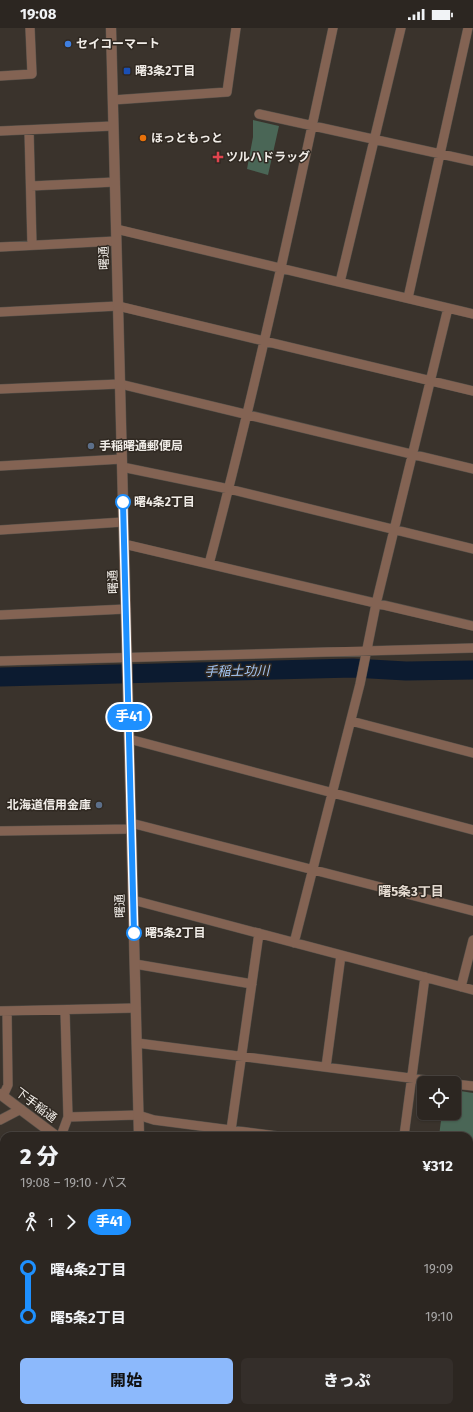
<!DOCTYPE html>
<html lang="ja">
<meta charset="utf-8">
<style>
:root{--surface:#2c2621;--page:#342e2a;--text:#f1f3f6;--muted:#a6a5a5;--line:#48433f;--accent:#8cb9fc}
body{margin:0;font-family:"Fira Sans","Noto Sans JP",sans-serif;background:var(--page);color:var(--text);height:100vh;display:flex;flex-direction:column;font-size:15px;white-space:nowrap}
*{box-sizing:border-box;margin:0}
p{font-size:13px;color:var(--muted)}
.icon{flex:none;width:22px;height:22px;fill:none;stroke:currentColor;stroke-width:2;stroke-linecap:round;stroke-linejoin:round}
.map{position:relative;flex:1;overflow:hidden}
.drawer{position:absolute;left:0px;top:1104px;width:473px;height:280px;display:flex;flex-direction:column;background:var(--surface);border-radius:12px 12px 0 0;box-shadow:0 1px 3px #0004,0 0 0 1px var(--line)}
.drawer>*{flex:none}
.badge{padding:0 8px;border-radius:13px;font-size:14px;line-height:26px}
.fabs{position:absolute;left:417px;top:1048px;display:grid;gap:8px}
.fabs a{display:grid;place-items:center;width:44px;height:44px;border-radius:6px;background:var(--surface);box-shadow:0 1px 3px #0004,0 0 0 1px var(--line);font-size:20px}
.map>.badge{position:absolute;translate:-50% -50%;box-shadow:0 0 0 2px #fff}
.legs{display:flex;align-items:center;gap:6px;height:44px;padding:0 20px;font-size:13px}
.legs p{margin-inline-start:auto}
.overview{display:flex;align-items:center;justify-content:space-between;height:68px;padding:0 20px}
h1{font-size:22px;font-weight:800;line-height:30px}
.cta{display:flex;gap:8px;margin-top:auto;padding:8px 20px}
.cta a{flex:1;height:46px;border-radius:6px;background:var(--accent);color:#111;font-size:16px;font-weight:800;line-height:46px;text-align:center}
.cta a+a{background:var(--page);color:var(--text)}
ul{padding:0 20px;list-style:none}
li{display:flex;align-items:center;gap:14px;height:48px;font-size:15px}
li i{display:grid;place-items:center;width:6px;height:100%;margin:0 5px;background:currentColor}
li i::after{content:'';width:10px;height:10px;margin:-5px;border:3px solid;border-radius:50%;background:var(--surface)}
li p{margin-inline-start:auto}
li:first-child i{background:linear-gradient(#0000 50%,currentColor 0)}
li:last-child i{background:linear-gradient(currentColor 50%,#0000 0)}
.status{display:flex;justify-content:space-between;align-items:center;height:28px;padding:0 20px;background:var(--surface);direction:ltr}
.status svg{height:11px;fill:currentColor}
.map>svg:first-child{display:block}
.green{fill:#4a6656}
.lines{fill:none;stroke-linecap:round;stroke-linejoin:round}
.river{stroke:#0c1b30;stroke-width:19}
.minor-casing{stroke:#57514a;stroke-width:10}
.tertiary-casing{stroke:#57514a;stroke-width:11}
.minor{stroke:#836353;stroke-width:9}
.tertiary{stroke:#836353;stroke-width:10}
.line-1-casing{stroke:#fff;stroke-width:9}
.line-1{stroke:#1e90ff;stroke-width:6}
.shop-dot{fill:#3f7fe0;stroke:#302922;stroke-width:1.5}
.transit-dot{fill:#1a4fb4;stroke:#302922;stroke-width:1.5}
.food-dot{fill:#e8710a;stroke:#302922;stroke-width:1.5}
.health-dot{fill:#e0444e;stroke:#302922;stroke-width:1.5}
.service-dot{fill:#5c6f8a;stroke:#302922;stroke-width:1.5}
.stop-1-dot{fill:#fff;stroke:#1e90ff;stroke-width:2}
.labels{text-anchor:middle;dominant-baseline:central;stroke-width:3;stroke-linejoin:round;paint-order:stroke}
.poi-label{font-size:12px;font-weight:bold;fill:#f0ece7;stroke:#302922;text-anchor:start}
.street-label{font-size:12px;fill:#f0ece7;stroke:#302922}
.stop-label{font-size:12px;font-weight:bold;fill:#f0ece7;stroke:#302922;text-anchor:start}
.water-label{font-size:13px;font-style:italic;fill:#a3c5f4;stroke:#302922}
.neighbourhood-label{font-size:13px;font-weight:bold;fill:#e5dcd2;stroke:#302922}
</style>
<div class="status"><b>19:08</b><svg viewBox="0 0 49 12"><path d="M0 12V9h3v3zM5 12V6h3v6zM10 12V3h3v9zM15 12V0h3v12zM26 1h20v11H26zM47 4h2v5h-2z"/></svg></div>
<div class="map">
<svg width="473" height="1384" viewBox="0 0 473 1384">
<rect width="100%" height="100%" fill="#3a332c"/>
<path class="green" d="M253,92L279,98L268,147L247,141L253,109Z
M454,1062L473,1065V1125H469V1108H439L442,1085H454Z"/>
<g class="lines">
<path class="river" d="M0,649L353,640L406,643L473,642"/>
<g class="minor-casing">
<path id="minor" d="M0,48L32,46L30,0
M113,72L227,64L236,0
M259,86L473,133
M29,102L32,217
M0,103L113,98
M31,158L115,154
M116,201L473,286
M0,219L116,213
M340,254L401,0
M408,270L468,0
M0,284L118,278L473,363
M0,361L120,356L473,441
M0,438L122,431
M122,439L229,461L473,521
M0,502L123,494
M124,516L473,598
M209,536C256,359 295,179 333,0
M0,587L126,581
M0,633L473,620
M351,693L473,725
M129,711L473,802
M131,795L473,883
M0,803L131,801
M133,872L473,962
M294,915L360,656L376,576L448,280
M135,936L252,956
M461,959L473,912
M0,983L136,980
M137,1015L449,1055
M326,1039L341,927
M454,1056L473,1058
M3,1068L8,1057L7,983
M68,1089L138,1087L154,1092L277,1108
M0,1092L21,1081
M231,1102L259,905
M61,1108L68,1089L65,982
M404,1108L425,949
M469,1133H473
M469,1210H473
M0,1217H4
M469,1286L473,1287
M0,1290L4,1289
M0,1356H4
M469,1373L473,1365
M64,1380V1384
M369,1384V1380"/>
</g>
<g class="tertiary-casing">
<path id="tertiary" d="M111,0L139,1108
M0,1066L56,1108
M146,1380V1384
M462,1380L469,1384"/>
</g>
<use href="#minor" class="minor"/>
<use href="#tertiary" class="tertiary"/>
</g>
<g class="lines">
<g class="line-1-casing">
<path id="line-1" d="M123,474L134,905"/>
</g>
<use href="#line-1" class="line-1"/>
</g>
<circle class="shop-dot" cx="68" cy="16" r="4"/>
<rect class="transit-dot" x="123" y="39" width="8" height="8" rx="2"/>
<circle class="food-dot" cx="143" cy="110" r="4"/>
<path class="health-dot" d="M216 123h4v4h4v4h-4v4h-4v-4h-4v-4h4z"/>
<g class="service-dot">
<circle cx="91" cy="418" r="4"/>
<circle cx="99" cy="777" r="4"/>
</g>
<g class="stop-1-dot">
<circle cx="123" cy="474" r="7"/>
<circle cx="134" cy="905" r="7"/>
</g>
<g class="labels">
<g class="poi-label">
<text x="76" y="16">セイコーマート</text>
<text x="135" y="43">曙3条2丁目</text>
<text x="151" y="110">ほっともっと</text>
<text x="226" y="129">ツルハドラッグ</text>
<text x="99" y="418">手稲曙通郵便局</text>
<text x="91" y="777" text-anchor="end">北海道信用金庫</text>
</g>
<g class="street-label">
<text transform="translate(104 230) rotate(-91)">曙通</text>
<text transform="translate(113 554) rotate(-92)">曙通</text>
<text transform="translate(120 878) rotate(-91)">曙通</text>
<text transform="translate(36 1077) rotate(37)">下手稲通</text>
</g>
<g class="stop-label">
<text x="134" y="474">曙4条2丁目</text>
<text x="145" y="905">曙5条2丁目</text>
</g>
<g class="water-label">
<text transform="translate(237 643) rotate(-1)">手稲土功川</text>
</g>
<g class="neighbourhood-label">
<text x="411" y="863">曙5条3丁目</text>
</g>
</g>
</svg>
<div class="fabs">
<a><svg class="icon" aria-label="locate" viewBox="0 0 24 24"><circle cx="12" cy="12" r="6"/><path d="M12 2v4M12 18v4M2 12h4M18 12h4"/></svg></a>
</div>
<b class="badge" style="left:129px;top:689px;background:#1e90ff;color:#fff">手41</b>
<section class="drawer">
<div class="overview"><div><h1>2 分</h1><p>19:08 – 19:10 · バス</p></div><b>¥312</b></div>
<div class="legs"><svg class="icon" aria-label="walk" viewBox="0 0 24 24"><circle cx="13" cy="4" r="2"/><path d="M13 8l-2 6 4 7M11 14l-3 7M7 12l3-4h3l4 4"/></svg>1<svg class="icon" aria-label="forward" viewBox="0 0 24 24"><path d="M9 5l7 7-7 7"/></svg><b class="badge" style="background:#1e90ff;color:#fff">手41</b></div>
<ul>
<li><i style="color:#1e90ff"></i><b>曙4条2丁目</b><p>19:09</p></li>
<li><i style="color:#1e90ff"></i><b>曙5条2丁目</b><p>19:10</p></li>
</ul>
<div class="cta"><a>開始</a><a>きっぷ</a></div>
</section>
</div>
